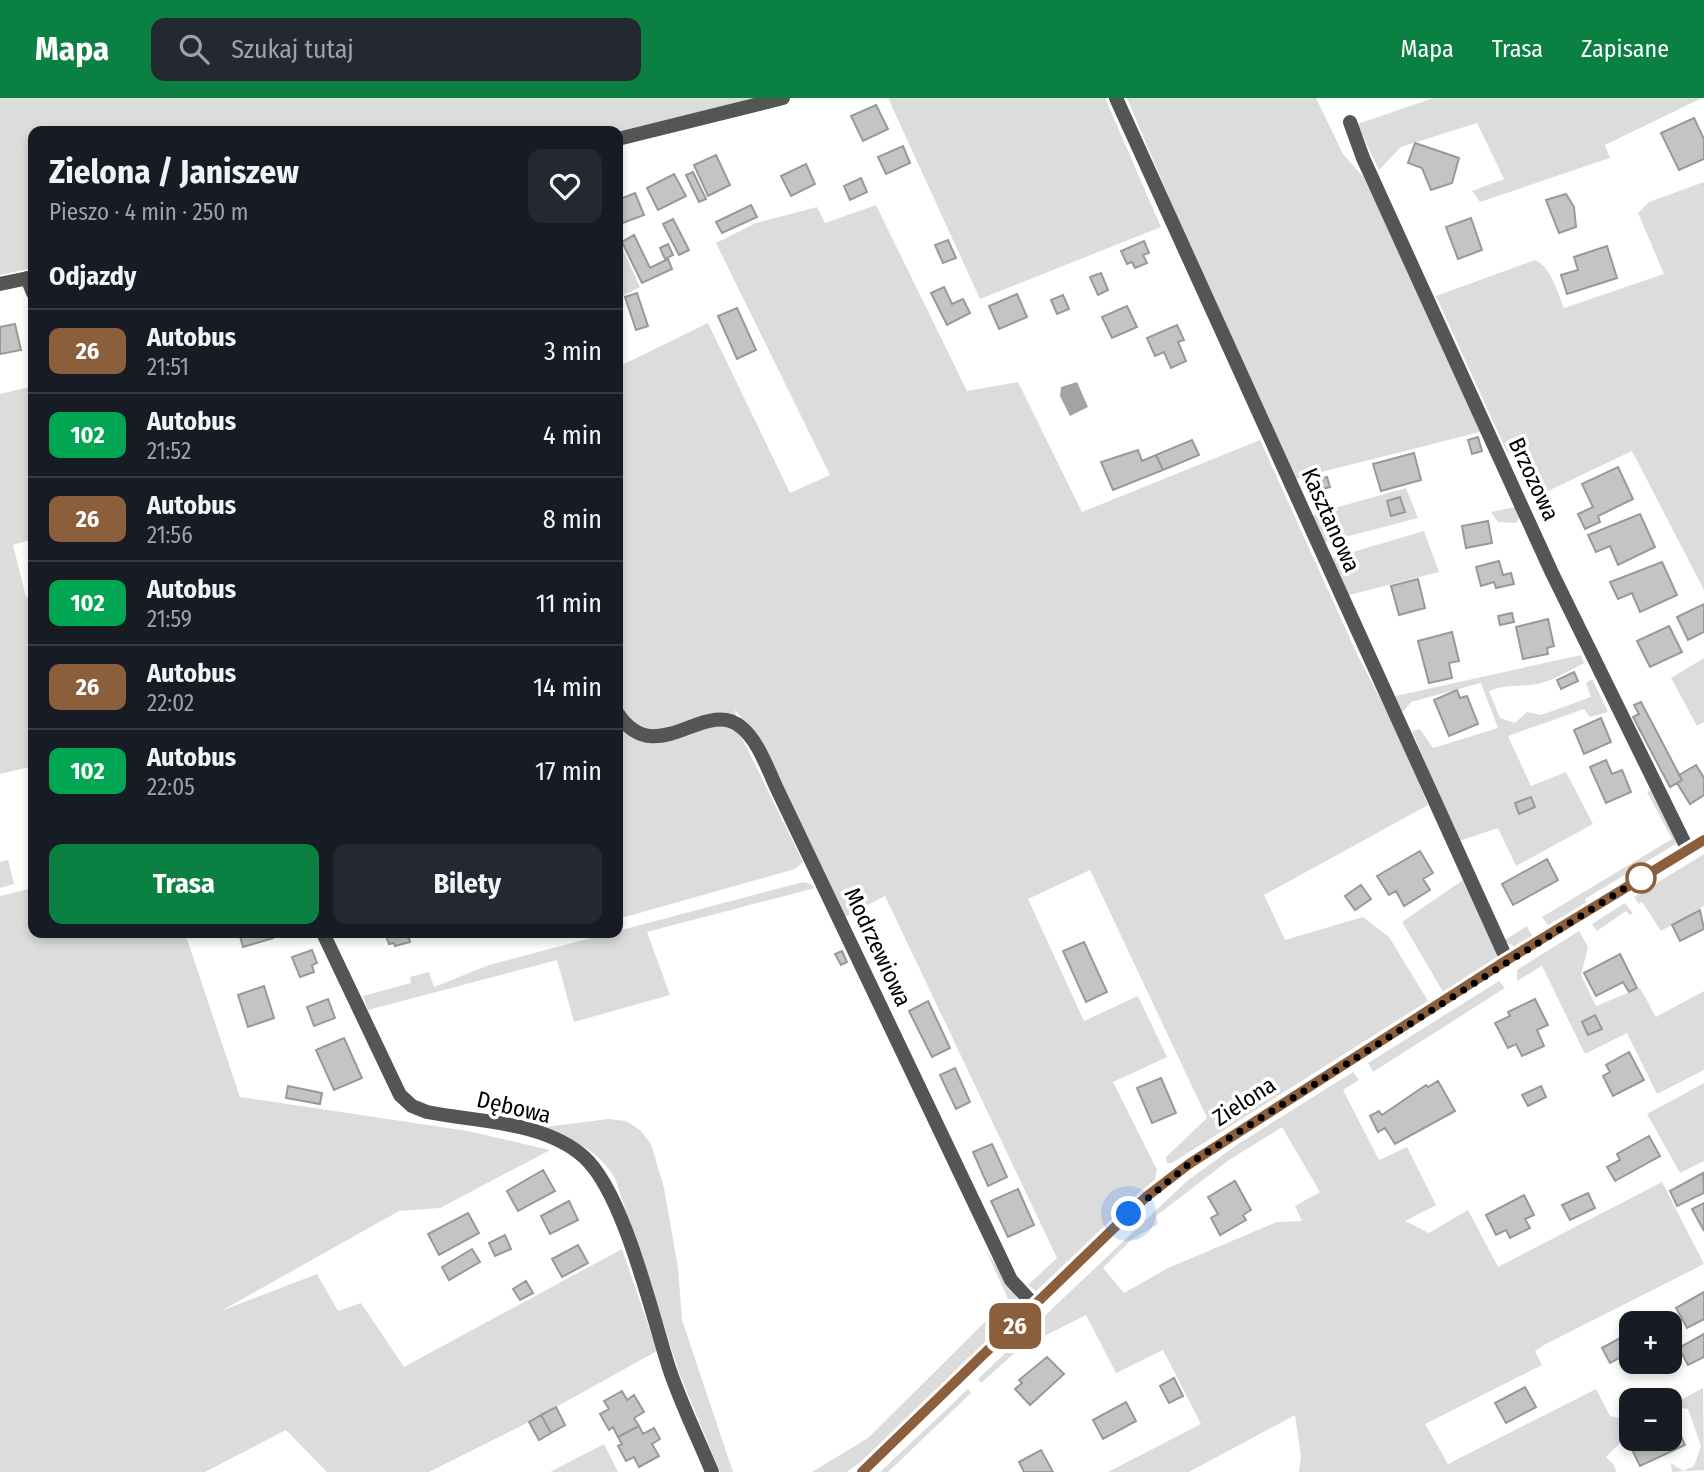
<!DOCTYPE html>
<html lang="pl">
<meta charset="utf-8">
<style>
:root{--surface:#171b24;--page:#242831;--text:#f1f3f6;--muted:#9ea1a6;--line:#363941;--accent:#0b8043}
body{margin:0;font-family:"Fira Sans Condensed",sans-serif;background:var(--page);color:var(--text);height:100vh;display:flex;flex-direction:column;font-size:26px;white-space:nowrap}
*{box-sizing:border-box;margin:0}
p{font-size:23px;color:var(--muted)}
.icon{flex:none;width:38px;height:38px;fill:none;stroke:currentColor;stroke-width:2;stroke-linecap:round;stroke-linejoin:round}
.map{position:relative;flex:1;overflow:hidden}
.sheet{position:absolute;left:28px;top:28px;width:595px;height:812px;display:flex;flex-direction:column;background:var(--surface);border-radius:14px;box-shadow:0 4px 10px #0003}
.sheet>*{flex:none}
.badge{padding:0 14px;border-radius:10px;font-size:24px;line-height:46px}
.buttons{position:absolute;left:1619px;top:1213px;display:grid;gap:14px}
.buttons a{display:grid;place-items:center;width:63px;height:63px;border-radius:14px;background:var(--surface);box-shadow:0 4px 10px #0003;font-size:35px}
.you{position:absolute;width:35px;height:35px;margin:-18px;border:5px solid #fff;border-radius:50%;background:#1a73e8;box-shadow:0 0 0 10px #1a73e833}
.map>.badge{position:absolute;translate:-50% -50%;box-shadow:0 0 0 4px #fff}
h2{padding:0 21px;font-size:26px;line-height:63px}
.round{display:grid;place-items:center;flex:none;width:74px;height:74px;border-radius:14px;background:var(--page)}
.overview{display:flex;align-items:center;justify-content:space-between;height:119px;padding:0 21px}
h1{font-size:33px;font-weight:700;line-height:52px}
.action{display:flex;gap:14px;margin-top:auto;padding:14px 21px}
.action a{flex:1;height:80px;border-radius:14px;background:var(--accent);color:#fff;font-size:28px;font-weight:700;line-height:80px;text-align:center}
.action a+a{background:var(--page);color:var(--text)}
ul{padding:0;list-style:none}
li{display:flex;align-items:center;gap:21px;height:84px;padding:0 21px;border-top:2px solid var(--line)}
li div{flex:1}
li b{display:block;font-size:26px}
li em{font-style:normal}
li .badge{min-width:77px;font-weight:700;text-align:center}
header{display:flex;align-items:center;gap:42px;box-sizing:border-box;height:98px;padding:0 35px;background:var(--accent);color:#fff}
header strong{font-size:33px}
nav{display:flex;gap:38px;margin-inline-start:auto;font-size:24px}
.search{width:490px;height:63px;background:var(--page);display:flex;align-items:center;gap:18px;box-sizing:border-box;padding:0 24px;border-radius:14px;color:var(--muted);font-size:26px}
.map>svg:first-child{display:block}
.green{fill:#dcdcdc;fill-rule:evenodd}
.water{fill:#a3a3a3}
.building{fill:#c4c4c4;stroke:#999;stroke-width:2}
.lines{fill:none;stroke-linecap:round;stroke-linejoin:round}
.street{stroke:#555;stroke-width:14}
.secondary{stroke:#222;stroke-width:14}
.line-casing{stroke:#fff;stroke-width:16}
.line{stroke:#8b5e3c;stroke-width:10}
.walk{stroke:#000;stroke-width:7;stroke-dasharray:0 12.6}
.stop-dot{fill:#fff;stroke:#8b5e3c;stroke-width:3.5}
.labels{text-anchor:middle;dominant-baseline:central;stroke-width:7;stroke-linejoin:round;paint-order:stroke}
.street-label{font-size:23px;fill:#000;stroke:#fff}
</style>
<header>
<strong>Mapa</strong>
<div class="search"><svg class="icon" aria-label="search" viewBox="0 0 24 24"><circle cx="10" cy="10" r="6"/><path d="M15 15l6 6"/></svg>Szukaj tutaj</div>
<nav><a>Mapa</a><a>Trasa</a><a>Zapisane</a></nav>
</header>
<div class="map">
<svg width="1704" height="1374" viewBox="0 0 1704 1374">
<rect width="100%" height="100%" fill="#fff"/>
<path class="green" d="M0,0H761L618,35L33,33V170L0,177Z
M888,0H1105L1161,129L980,201Z
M1127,0H1316L1343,56L1364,80L1447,254L1480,334L1294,381L1197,166Z
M1434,0H1702L1605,47L1610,60L1480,104L1472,93L1504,81L1477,25L1401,49L1379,72L1357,26Z
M1704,84V492L1632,353L1531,401L1520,365L1506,352L1436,198L1535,162C1552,170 1557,194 1564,210L1664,176L1638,115L1649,104Z
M876,107L967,293L1018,284L1082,414L1260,342L1357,556L1396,631L1428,707L1264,797L1285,842L1363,819L1389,839L1428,903L1172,1065H1167L1166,1059L1207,1020L1090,772L1028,801L1084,923L1138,898L1167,959L1113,984L1157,1072L1155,1081L1036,1193L1028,1187L1057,1160L885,798L845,819L754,634L735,612L739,634L803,764L795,771L618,821V269L708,225L790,395L830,377L716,145L756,125L817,109L825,125Z
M618,141L640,189L618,200Z
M33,288V441L13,447L26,499L33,498V668L0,676V296Z
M1406,390L1418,420L1322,445L1311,420L1317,415Z
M1515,409L1520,419L1516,425L1498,424L1491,414Z
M1424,433L1439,474L1345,498L1329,461Z
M1581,557L1584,565C1570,572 1554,582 1538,586C1521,589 1506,586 1489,593L1500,620L1515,625L1527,614L1541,617L1591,599L1586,585L1592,581L1608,614L1590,619L1584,611L1508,638L1531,688L1566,674L1593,726L1516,768L1498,730L1459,743L1412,633L1420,631L1433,650L1498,630L1481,585L1411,604L1404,613L1397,614L1391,599Z
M1704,560V624L1697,628L1671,580Z
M1652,692L1679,744L1585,801L1587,805L1548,827L1542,819L1672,741L1647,694Z
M1704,756V808L1661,833L1642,804L1639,806L1634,799Z
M8,762L14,786L0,790V764Z
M1463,782L1498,855L1496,860L1443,894L1402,824Z
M803,784L811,786L815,790L647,834L670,897L574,924L557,862L368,912L363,898L411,885L410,879L429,874L434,889L489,867Z
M33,790V835H185L240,999L468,1033L550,1052L440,1110L399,1113L221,1213L317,1176L338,1213L361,1205L404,1269L622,1151L657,1253L529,1324L429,1374H327L286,1332L205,1374H0V798Z
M1625,805L1633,815L1630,817L1626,813L1597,833L1592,826Z
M1527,828L1532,838L1516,849L1503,843Z
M1579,833L1588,849L1581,877L1596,908L1640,890L1656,919L1704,893V972L1657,996L1627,935L1585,956L1542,868L1517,883V872Z
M1499,883L1505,890L1373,974L1368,965Z
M1353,974L1359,982L1343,992L1379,1062L1407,1049L1436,1107L1405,1123L1429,1135L1468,1112L1498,1169L1662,1084L1704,1166L1544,1247L1535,1253L1542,1267L1425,1326L1448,1366L1596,1291L1610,1318L1619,1320L1625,1332L1618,1337L1622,1343L1606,1359L1614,1367L1616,1374H1299L1301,1359L1295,1317L1189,1374H1108L1201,1326L1163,1252L1116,1275L1086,1217L1019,1251L981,1285L978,1281L1187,1083L1238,1046ZM1282,1029L1320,1094L1295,1108L1302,1123L1277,1124L1168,1170L1124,1195L1103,1170L1131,1142L1158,1126L1156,1118L1229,1062Z
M1704,985V1063L1680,1075L1647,1016Z
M608,1021L626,1023L640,1032L651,1046L664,1090L678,1170L682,1222L733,1374H720L680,1277L615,1080C593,1046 573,1044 538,1030Z
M986,1152L1021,1206V1214L862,1363L847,1374H812L868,1340L1008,1201Z
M1703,1290L1704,1372L1672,1374L1671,1365L1683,1373L1694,1368L1701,1348L1688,1311L1670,1308Z
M968,1291L971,1295L888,1374H880Z
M604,1346L618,1374H550Z"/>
<path class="water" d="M1077,284L1088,309L1070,318L1060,298L1061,289Z"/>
<path class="building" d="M876,7L888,31L863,43L851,18Z
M1694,20L1704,41V61L1679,72L1661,35Z
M1415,45L1459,60L1452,85L1431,92L1422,70L1408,65Z
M903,48L910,65L886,76L878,59Z
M716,57L730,87L708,98L694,67Z
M806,66L815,86L791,98L781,78Z
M693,74L706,101L699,104L686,77Z
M674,76L686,98L658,112L647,90Z
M861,80L867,94L850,102L844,88Z
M635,95L644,117L620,126L618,102Z
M1566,96L1574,109L1576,129L1559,135L1546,102Z
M751,107L757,119L722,135L716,124Z
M1471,120L1482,152L1458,161L1446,129Z
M673,121L689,152L679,157L663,126Z
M634,137L650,170L668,161L672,171L642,185L622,144Z
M948,142L956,160L943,165L935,147Z
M1144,143L1149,155L1143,157L1147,165L1135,170L1132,164L1127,166L1121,153Z
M668,146L673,157L665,161L660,150Z
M1607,148L1617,180L1567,196L1561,177L1578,172L1574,159Z
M1101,175L1108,192L1098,197L1090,179Z
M944,189L952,206L963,201L970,215L947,227L931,195Z
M637,195L648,228L636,232L625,199Z
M1017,196L1027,219L999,231L989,208Z
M1063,197L1069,211L1057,216L1051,202Z
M1127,208L1137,229L1112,240L1102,219Z
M737,210L756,252L737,261L718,218Z
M15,226L21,252L0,256V229Z
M1177,227L1184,242L1178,244L1186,263L1171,270L1164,254L1155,258L1147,240Z
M1478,339L1482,353L1472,356L1468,342Z
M1192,342L1199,357L1163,372L1156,357Z
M1138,352L1142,363L1156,357L1163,372L1113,392L1101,364Z
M1414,355L1421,382L1381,393L1373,366Z
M1618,369L1633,401L1598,418L1600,424L1585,431L1578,416L1593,409L1582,386Z
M1327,379L1330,389L1320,392L1317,382Z
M1400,399L1405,414L1391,418L1387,403Z
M1640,416L1655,449L1618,467L1610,448L1596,454L1588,437Z
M1488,423L1492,445L1466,450L1462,428Z
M1499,463L1503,477L1511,475L1514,486L1496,490L1494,484L1481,488L1476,469Z
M1662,464L1677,497L1640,514L1632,495L1618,501L1610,484Z
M1418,481L1425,510L1399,517L1391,488Z
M1704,506V534L1688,542L1677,519Z
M1512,515L1514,524L1500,527L1498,518Z
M1548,521L1554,548L1547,550L1548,556L1523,561L1516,529Z
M1669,528L1682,554L1650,569L1637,543Z
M1452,534L1459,563L1449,565L1452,580L1429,585L1418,543Z
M1574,574L1578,583L1561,591L1557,582Z
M1457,592L1460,600L1467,598L1478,626L1449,638L1434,602Z
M1641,604L1682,682L1670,689L1633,619L1639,616L1634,607Z
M1601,620L1611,644L1584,656L1574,632Z
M1606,662L1612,676L1622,672L1631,694L1606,705L1590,669Z
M1696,667L1704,680V697L1690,706L1677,685L1682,682L1679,677Z
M1531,699L1535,709L1519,716L1515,705Z
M1420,753L1433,775L1423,781L1430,792L1404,808L1396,793L1389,797L1377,778Z
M1547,761L1558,782L1513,807L1502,786Z
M1361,787L1371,801L1355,812L1345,798Z
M1700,812L1704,831L1680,843L1672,827Z
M239,835H271L273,840L243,849Z
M385,835H408L410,844L395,848L394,845L389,846Z
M1084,844L1107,894L1086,904L1063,853Z
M312,852L317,865L312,867L314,874L300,879L292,859Z
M842,853L847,864L841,867L835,856Z
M1620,856L1637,890L1629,894L1623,884L1596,898L1584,875Z
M264,888L274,920L248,929L238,897Z
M328,901L335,920L314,928L307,909Z
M1535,901L1548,927L1537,932L1544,948L1522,958L1516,946L1508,950L1495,925L1510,918L1508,914Z
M928,903L950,950L932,959L909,913Z
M1595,917L1602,931L1588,937L1582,924Z
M344,940L362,980L334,992L316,952Z
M1629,954L1644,982L1613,998L1603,978L1610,974L1606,967Z
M955,970L970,1004L956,1011L940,977Z
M1161,980L1176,1015L1152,1025L1137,990Z
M1438,983L1455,1013L1395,1046L1385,1030L1378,1034L1370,1018L1379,1013L1382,1017L1426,987L1428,989Z
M288,988L322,995L320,1006L286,1000Z
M1541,988L1546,999L1528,1008L1522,997Z
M1649,1038L1660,1058L1615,1083L1607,1069L1620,1062L1617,1056Z
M992,1046L1007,1079L988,1088L973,1054Z
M543,1072L555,1093L518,1113L507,1093Z
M1703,1075L1704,1095L1677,1108L1670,1093Z
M1235,1083L1251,1112L1243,1117L1246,1122L1220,1137L1211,1120L1218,1116L1208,1099Z
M1018,1091L1034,1127L1008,1139L991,1103Z
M1588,1095L1595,1110L1570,1122L1562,1107Z
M1524,1097L1534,1117L1525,1121L1530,1130L1510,1140L1506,1132L1496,1137L1486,1117Z
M569,1103L578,1122L550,1136L541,1118Z
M1704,1105V1133L1692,1111Z
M468,1115L479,1135L439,1157L428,1136Z
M505,1137L511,1151L495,1158L489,1145Z
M578,1147L588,1165L562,1179L552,1161Z
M472,1151L480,1164L449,1182L442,1169Z
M526,1183L533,1195L520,1202L513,1191Z
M1704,1194V1221L1687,1230L1676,1210Z
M1631,1234V1254L1610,1265L1602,1250Z
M1704,1236V1259L1688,1267L1679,1250Z
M1047,1259L1064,1276L1030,1307L1015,1291L1022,1285L1019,1282Z
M1174,1280L1183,1298L1169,1305L1160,1288Z
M1525,1289L1536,1309L1506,1325L1495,1305Z
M622,1293L627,1302L634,1297L644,1314L634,1320L639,1328L618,1339L613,1329L609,1332L600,1316L609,1311L604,1303Z
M1126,1304L1136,1323L1103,1341L1093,1322Z
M556,1309L565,1327L551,1335L541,1317Z
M541,1317L551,1335L539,1342L529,1324Z
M1674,1323L1685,1347L1640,1368L1629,1345L1637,1340H1670V1325Z
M639,1328L643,1336L654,1330L660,1341L652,1346L659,1358L639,1369L634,1359L626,1363L618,1348L622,1346L618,1339Z
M1041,1352L1053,1374H1024L1019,1364Z"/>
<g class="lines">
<path class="street" d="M1116,0L1507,862
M1350,24L1363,60L1552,475L1688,752
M618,41L783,0
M27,180L33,195
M0,186L33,179
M618,616C656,673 705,599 741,629C759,643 769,675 779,695L1011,1182L1035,1208
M323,835L400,997L412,1008L427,1014C477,1024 544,1023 584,1059C624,1095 652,1217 669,1270C681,1306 698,1340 712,1374"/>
<path class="secondary" d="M862,1374L1146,1099L1189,1066L1507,862L1704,742"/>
</g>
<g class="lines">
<g class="line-casing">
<path id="line" d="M862,1374L1146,1099L1189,1066L1507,862L1704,742"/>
</g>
<use href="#line" class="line"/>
<path class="walk" d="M1129,1116L1189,1066L1234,1037L1641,780"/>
</g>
<circle class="stop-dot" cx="1641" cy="780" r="14"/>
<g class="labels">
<g class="street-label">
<text transform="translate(1534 381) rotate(65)">Brzozowa</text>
<text transform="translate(1331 422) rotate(66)">Kasztanowa</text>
<text transform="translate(878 849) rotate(65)">Modrzewiowa</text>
<text transform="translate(1244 1003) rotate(-33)">Zielona</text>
<text transform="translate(514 1009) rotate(13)">Dębowa</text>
</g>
</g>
</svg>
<div class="buttons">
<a>+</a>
<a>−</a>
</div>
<div class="you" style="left:1129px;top:1116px"></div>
<b class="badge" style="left:1015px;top:1228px;background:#8b5e3c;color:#fff">26</b>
<section class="sheet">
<div class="overview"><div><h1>Zielona / Janiszew</h1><p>Pieszo · 4 min · 250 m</p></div><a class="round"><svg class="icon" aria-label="heart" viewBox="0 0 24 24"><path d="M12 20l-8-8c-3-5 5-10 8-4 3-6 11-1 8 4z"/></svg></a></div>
<h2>Odjazdy</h2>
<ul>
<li><span class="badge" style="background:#8b5e3c;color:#fff">26</span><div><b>Autobus</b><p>21:51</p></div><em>3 min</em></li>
<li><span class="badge" style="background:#00a651;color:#fff">102</span><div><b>Autobus</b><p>21:52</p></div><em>4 min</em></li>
<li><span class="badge" style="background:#8b5e3c;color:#fff">26</span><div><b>Autobus</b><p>21:56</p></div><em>8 min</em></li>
<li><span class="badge" style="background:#00a651;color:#fff">102</span><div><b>Autobus</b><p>21:59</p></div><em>11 min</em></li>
<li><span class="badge" style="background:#8b5e3c;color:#fff">26</span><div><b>Autobus</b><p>22:02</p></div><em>14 min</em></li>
<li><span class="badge" style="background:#00a651;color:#fff">102</span><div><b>Autobus</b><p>22:05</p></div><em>17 min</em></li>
</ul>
<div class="action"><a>Trasa</a><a>Bilety</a></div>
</section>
</div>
